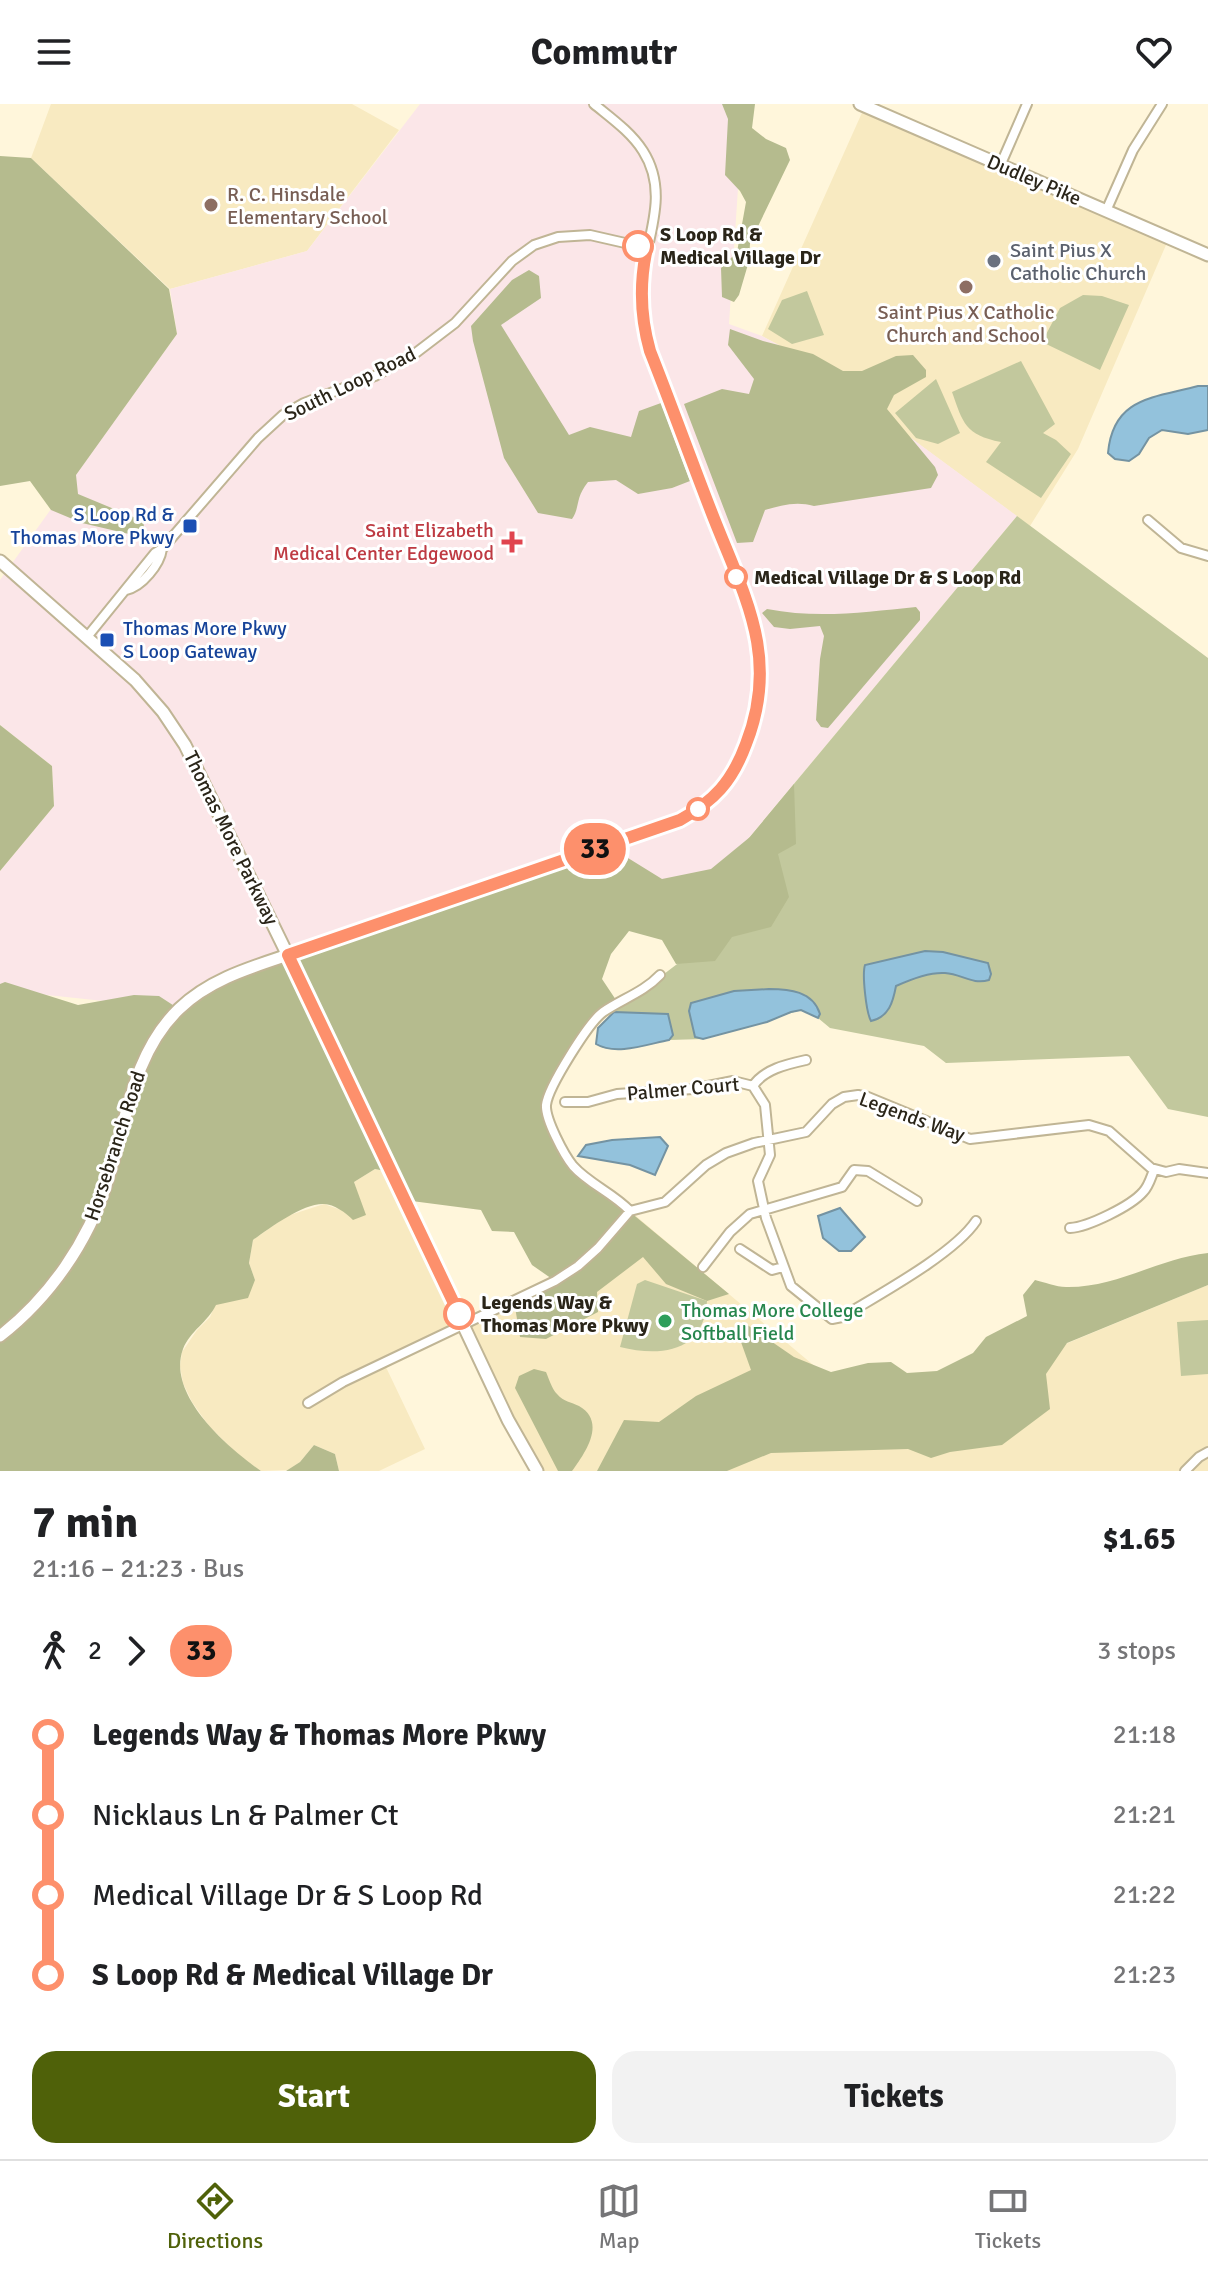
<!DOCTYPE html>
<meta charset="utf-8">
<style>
:root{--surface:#fff;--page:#f2f2f2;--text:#202124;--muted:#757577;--line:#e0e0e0;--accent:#4f6109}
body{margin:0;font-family:Signika,sans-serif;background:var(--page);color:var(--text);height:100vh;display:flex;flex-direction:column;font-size:30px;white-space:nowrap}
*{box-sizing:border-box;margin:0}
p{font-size:26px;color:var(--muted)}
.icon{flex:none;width:44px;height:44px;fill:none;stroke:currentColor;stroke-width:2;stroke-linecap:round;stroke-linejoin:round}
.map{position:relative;height:1367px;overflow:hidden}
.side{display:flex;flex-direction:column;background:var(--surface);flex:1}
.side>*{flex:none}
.badge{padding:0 16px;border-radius:26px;font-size:28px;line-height:52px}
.map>.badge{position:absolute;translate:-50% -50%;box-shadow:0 0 0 4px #fff}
.legs{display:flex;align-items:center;gap:12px;height:88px;padding:0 32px;font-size:26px}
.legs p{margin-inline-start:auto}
.headline{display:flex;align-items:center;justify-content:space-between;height:136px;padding:0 32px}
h1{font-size:44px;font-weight:700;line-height:60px}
.primary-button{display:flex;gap:16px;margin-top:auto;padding:16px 32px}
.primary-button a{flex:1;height:92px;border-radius:24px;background:var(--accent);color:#fff;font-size:32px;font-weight:700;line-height:92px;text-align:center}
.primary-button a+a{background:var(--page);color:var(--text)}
ul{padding:0 32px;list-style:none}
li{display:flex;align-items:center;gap:28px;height:80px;font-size:30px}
li i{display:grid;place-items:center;width:12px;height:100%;margin:0 10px;background:currentColor}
li i::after{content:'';width:20px;height:20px;margin:-10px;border:6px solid;border-radius:50%;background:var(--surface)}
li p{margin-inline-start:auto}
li:first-child i{background:linear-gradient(#0000 50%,currentColor 0)}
li:last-child i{background:linear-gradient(currentColor 50%,#0000 0)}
header{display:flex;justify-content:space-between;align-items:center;height:104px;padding:0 32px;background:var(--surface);font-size:36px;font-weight:700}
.tab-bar{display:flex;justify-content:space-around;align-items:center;height:112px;border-top:2px solid var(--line);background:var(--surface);font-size:22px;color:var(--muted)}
.tab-bar a{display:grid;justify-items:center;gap:4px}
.tab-bar .selected{color:var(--accent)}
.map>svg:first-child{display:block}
.built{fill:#f8eac1}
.medical{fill:#fbe6e8}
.green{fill:#c2c89d}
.forest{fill:#b5bb8e}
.water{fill:#93c2dc;stroke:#7493a2;stroke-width:2}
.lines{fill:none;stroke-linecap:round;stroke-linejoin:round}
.street-casing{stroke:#c0b595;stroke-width:12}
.secondary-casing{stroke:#c0b595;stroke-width:15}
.street{stroke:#fff;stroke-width:8}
.secondary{stroke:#fff;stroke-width:11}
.line-1-casing{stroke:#fff;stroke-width:18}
.line-1{stroke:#fd906c;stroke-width:12}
.education-dot{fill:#8d6e63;stroke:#fff;stroke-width:3}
.stop-1-dot{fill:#fff;stroke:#fd906c;stroke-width:4}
.worship-dot{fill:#6b7280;stroke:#fff;stroke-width:3}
.transit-dot{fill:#1a4fb4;stroke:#fff;stroke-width:3}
.health-dot{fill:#e0444e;stroke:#fff;stroke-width:3}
.leisure-dot{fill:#2e9e5b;stroke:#fff;stroke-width:3}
.labels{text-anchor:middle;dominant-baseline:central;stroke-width:6;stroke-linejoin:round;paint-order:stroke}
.street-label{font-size:20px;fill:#2a2519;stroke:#fff}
.education-label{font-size:20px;fill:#785e54;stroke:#fff;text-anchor:start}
.stop-label{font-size:20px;font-weight:bold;fill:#2a2519;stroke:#fff;text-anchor:start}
.worship-label{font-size:20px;fill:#5b616d;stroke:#fff;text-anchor:start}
.transit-label{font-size:20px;fill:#164399;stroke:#fff;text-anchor:end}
.health-label{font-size:20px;fill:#be3a42;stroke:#fff;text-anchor:end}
.leisure-label{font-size:20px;fill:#27864d;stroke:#fff;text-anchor:start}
</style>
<header><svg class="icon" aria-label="menu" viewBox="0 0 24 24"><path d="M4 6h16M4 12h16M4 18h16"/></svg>Commutr<svg class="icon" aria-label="heart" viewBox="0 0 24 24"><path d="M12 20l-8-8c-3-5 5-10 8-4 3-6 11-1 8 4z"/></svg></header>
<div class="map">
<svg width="1208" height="1367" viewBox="0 0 1208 1367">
<rect width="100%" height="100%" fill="#fff6db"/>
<path class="built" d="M51,0H352L399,26L307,147L170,185L31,54Z
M865,2L1169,134L1078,345L1030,422L801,253L762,232Z
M375,1065L390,1068L464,1221L555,1177L630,1107L880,1317L1208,1181V1367H537L463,1221L384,1259L425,1345L379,1367H339L335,1350L314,1341L300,1358L288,1366L261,1367L239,1352L209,1322L192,1298L183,1279L180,1262L182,1248L197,1226L210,1213L215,1201L255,1176L249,1159L253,1136L287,1112L324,1100L344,1107L365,1111L354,1078Z"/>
<path class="medical" d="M420,0H746L743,9L729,220L762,232L801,253L1017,412L714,776L179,905L0,886V767L54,702L52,662L0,621V476L177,230L170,185L307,147Z"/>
<path class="green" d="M807,187L824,231L792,240L768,225L782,196Z
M1083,191L1102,192L1129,201L1100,266L1042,238L1060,204Z
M1021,257L1055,320L1043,329L1056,336L1071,350L1041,394L986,358L1001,338C965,331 963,319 952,288Z
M936,275L960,329L938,340L916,334L895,309Z
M1017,412L1208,554V1013L1168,1005L1129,952L946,959L924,942L830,924L818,914L801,906L703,935L669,936L617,944H603L596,940L598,924L614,908L689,851L669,830Z
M645,1176L707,1197C704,1249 660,1253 620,1243L637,1180Z
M1208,1216V1270L1181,1272L1177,1218Z"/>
<path class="forest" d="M722,0H755L752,24L766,35L786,44L790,56L750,139L749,157L739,191L734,198L722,193L721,164L737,148L746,98L740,87L725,71L728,15Z
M0,52L31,54L169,185L177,230L76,371L78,390L143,417L146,434L82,419L51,406L30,377L0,382Z
M529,166L539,172L541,194L501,221L569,331L590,323L631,333L639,307L661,299L690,377L672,384L638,390L616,376L588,378C575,394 580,404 572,415L538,409L504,354L473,237L471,222L512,176Z
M730,225L763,237L813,250L843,267H862L896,252L913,251L926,266V273L894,291L887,305L935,363L938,371L931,384L814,402C797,397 781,401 765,406L753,438L737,439L684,300L722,285L749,290L754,275L728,241Z
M916,503L920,508V516L828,624L821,623L816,616L820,555L824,532L820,522L790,525L774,523L762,509L767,505C818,515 866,508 916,503Z
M0,621L52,662L54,702L0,767Z
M794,680L796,740L778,750L789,793L771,823L732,833L715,857L676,860L662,836L629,827L611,850L602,875L618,899L593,917L546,1000L571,1059L729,1190L707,1197L666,1180L643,1153L597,1188L598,1208L546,1235L520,1233L514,1197L555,1177L532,1161L514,1128L492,1127L481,1106L404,1096L390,1068L375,1065L354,1078L366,1111L353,1116C346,1109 334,1100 324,1100C303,1099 270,1124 253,1136L249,1159L255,1176L248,1194L216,1201C208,1218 190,1227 183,1245C166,1291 228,1344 261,1367H0V880L5,878L78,901L134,891L159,892L179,905L210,882L607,741L662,775L711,765L750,733Z
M1208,1149V1181L1067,1239L1046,1270L1050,1305L1002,1341L950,1348L931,1354L908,1345L771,1349L727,1367H597L624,1316L659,1318L696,1292L751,1266L737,1227L746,1220L794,1253L831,1268L868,1259L891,1258L907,1269L937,1267L973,1249L986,1233L1027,1212L1023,1191L1035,1176C1044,1178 1056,1183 1066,1183C1117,1184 1159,1154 1208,1149Z
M534,1265L546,1268C549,1275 552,1285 557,1290C564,1298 571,1298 579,1302C607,1318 585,1349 572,1367H558L515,1284L519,1272Z
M314,1341L335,1350L339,1367H286L300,1358Z"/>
<path class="water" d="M1198,282H1208V326L1188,330L1162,326L1149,334L1139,350L1129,357L1115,355L1108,349C1113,293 1154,294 1198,282Z
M925,847L943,848L988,859L991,870L989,876C972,881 962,870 945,869C930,868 909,876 896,882C893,898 889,913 871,917C866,908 862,870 865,861Z
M769,885C789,885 813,887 820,910L818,914L801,906L791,908L767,918L703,935L695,933L689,907L691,899L734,887Z
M614,908L668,910L673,931L669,936C648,940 616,952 596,940L598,924Z
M660,1033L668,1042L655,1071L630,1061L578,1052L586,1041L612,1036Z
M840,1104L865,1133L851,1147H839L823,1134L818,1112Z"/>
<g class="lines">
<g class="street-casing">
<path id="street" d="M1000,62L1027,0
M1106,107L1133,46L1162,0
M1148,416L1181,444L1208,452
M126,486C142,483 160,460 162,445
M87,533L155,449L162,445L258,334L283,311L304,299L375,272L417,248L455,219L512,157L534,141L558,133L590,131L647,144
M288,851L680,716C712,698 733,676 746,640C780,552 744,494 713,412C692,357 671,302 650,247C645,229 640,211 640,192C641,143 673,94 643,47C631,28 611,14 594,0
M753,982C764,965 788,960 806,956
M565,998H588L617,990L693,985L733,977L753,982L765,1001L770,1051L758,1077L766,1114L791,1182L832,1215L842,1213C878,1191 954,1150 976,1117
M630,1107C613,1089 589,1080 573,1062C564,1051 545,1015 546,1001C548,983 589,918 603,908C622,895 644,888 660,871
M1070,1124C1088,1123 1131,1102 1143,1088C1149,1082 1151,1073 1154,1066
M740,1145L772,1166L783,1163
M703,1163L730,1128L750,1110L842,1083L854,1066L868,1067L917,1097
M308,1299L343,1278L555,1177L578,1162L598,1144L630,1107L665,1098L706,1061L726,1049L754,1039L806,1028L832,1000L844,993L858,991L868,993L970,1035L1089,1021L1109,1027L1151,1064L1166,1068L1179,1065L1208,1069
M1185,1367L1199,1353L1208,1348"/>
</g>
<g class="secondary-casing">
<path id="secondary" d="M860,0L1208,151
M0,457L135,576L163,608L185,641L317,911L508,1316L537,1367
M0,1232C50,1193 88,1138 107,1078C126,1020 132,950 179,905C209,876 249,864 288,851"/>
</g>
<use href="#street" class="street"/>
<use href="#secondary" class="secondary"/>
</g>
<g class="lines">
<g class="line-1-casing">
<path id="line-1" d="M459,1210L288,851L680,716C714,697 732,678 746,640C781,551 743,490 711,407C690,353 671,300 650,247C640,212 639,180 647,144L638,142"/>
</g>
<use href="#line-1" class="line-1"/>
</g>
<g class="education-dot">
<circle cx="211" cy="101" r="8"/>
<circle cx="966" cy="183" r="8"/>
</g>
<g class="stop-1-dot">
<circle cx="638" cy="142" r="14"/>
<circle cx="736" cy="473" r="10"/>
<circle cx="698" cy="705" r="10"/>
<circle cx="459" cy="1210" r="14"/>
</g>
<circle class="worship-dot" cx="994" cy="157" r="8"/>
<g class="transit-dot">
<rect x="182" y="414" width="16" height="16" rx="4"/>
<rect x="99" y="528" width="16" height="16" rx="4"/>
</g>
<path class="health-dot" d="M508 426h8v8h8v8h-8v8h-8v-8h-8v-8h8z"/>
<circle class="leisure-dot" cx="665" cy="1217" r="8"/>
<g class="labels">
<g class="street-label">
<text transform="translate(1034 76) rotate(23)">Dudley Pike</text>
<text transform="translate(350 280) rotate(-26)">South Loop Road</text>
<text transform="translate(231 734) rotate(64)">Thomas More Parkway</text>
<text transform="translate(683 985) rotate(-5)">Palmer Court</text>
<text transform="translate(912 1013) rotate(20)">Legends Way</text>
<text transform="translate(115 1042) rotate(-72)">Horsebranch Road</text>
</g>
<g class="education-label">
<text x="227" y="90">R. C. Hinsdale<tspan x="227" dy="23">Elementary School</tspan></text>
<text x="966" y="208" text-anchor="middle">Saint Pius X Catholic<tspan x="966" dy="23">Church and School</tspan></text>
</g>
<g class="stop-label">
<text x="660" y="130">S Loop Rd &amp;<tspan x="660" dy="23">Medical Village Dr</tspan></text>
<text x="754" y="473">Medical Village Dr &amp; S Loop Rd</text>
<text x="481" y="1198">Legends Way &amp;<tspan x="481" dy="23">Thomas More Pkwy</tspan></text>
</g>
<g class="worship-label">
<text x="1010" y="146">Saint Pius X<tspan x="1010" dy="23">Catholic Church</tspan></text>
</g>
<g class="transit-label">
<text x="174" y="410">S Loop Rd &amp;<tspan x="174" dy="23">Thomas More Pkwy</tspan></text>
<text x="123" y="524" text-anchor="start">Thomas More Pkwy<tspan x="123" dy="23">S Loop Gateway</tspan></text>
</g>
<g class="health-label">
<text x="494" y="426">Saint Elizabeth<tspan x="494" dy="23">Medical Center Edgewood</tspan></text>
</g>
<g class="leisure-label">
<text x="681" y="1206">Thomas More College<tspan x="681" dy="23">Softball Field</tspan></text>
</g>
</g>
</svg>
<b class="badge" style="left:595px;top:745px;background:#fd906c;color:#111">33</b>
</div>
<section class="side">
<div class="headline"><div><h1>7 min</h1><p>21:16 – 21:23 · Bus</p></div><b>$1.65</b></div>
<div class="legs"><svg class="icon" aria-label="walk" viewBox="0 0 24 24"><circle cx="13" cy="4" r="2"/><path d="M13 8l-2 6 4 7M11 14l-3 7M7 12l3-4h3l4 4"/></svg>2<svg class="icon" aria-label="forward" viewBox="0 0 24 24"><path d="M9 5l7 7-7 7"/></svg><b class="badge" style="background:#fd906c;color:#111">33</b><p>3 stops</p></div>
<ul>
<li><i style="color:#fd906c"></i><b>Legends Way &amp; Thomas More Pkwy</b><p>21:18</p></li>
<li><i style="color:#fd906c"></i><span>Nicklaus Ln &amp; Palmer Ct</span><p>21:21</p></li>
<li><i style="color:#fd906c"></i><span>Medical Village Dr &amp; S Loop Rd</span><p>21:22</p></li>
<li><i style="color:#fd906c"></i><b>S Loop Rd &amp; Medical Village Dr</b><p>21:23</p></li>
</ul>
<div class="primary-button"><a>Start</a><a>Tickets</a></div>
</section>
<nav class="tab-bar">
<a class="selected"><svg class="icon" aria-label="directions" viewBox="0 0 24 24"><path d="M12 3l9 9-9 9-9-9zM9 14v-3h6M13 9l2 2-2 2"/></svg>Directions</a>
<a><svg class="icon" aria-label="map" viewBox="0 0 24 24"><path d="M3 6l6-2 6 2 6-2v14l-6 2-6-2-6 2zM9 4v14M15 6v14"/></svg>Map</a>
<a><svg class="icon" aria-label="tickets" viewBox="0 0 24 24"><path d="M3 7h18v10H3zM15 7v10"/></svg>Tickets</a>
</nav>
